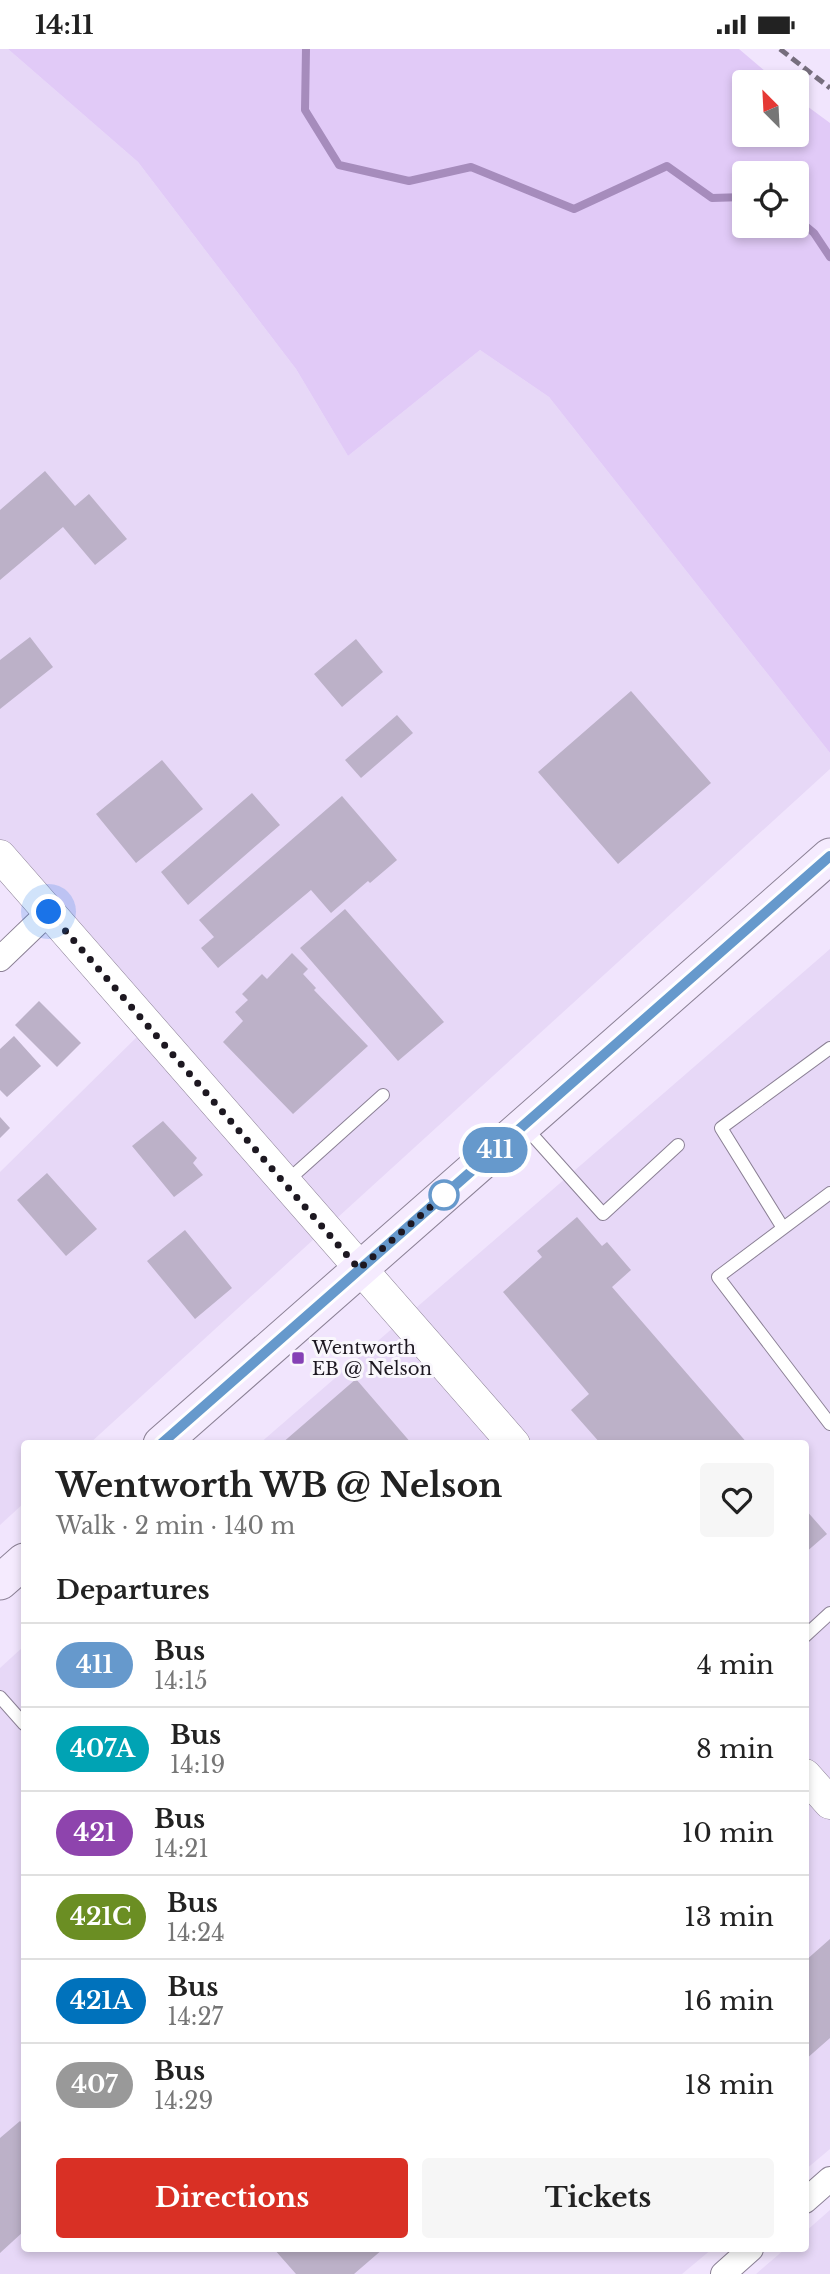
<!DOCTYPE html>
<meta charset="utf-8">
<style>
:root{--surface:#fff;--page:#f6f6f6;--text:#222;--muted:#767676;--line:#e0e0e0;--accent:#d93025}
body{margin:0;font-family:"Libre Baskerville",serif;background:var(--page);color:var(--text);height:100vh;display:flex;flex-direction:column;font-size:26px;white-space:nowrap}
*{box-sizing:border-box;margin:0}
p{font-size:23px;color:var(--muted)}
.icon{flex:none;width:38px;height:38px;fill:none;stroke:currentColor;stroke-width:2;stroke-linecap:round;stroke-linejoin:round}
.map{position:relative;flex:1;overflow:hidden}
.side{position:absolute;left:21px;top:1391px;width:788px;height:812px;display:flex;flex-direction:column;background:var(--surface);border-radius:7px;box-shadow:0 4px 10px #0003}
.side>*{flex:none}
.badge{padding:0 14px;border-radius:23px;font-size:24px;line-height:46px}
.needle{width:46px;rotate:336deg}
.fabs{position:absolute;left:732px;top:21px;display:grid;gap:14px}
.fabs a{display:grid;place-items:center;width:77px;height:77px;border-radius:7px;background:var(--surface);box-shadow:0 4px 10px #0003;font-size:35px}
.you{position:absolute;width:35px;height:35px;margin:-18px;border:5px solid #fff;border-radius:50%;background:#1a73e8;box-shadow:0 0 0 10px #1a73e833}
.map>.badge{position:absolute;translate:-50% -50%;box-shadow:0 0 0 4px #fff}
h2{padding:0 35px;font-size:26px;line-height:63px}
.round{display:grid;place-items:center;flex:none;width:74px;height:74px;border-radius:7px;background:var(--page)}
.headline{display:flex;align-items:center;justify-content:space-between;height:119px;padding:0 35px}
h1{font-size:33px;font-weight:800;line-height:52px}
.action{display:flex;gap:14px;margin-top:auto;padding:14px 35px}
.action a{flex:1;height:80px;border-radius:7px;background:var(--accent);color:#fff;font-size:28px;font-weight:800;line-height:80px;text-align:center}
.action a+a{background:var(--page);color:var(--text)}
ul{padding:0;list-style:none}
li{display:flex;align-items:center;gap:21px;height:84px;padding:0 35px;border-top:2px solid var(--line)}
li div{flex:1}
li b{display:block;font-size:26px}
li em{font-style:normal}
li .badge{min-width:77px;font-weight:700;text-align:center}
.status{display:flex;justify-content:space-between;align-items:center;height:49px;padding:0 35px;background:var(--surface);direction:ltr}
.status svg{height:19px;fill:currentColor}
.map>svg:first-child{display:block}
.built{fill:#e7d8f7}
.green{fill:#e1caf7;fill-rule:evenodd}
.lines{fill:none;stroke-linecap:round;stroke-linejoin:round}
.stream{stroke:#a68cbc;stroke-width:8}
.building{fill:#bcb1c8}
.service-casing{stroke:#8b8095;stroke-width:14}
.minor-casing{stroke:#8b8095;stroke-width:26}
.tertiary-casing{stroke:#8b8095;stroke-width:33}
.secondary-casing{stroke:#8b8095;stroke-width:37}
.service{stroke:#fff;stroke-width:12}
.minor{stroke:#fff;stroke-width:24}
.tertiary{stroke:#fff;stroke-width:32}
.secondary{stroke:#f5ebfe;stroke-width:35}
.rail{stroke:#766e7d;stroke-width:5;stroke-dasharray:10 5;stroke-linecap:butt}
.line-casing{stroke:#fff;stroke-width:16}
.line{stroke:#69c;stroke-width:10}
.walk{stroke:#1d1821;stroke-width:7;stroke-dasharray:0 12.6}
.stop-dot{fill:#fff;stroke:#69c;stroke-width:3.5}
.poi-dot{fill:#8541b5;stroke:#f9f7fc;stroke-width:2.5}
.labels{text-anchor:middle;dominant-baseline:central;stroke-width:6;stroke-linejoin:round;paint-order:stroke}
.poi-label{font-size:18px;fill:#1d1821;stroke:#f9f7fc;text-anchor:start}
</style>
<div class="status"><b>14:11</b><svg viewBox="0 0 49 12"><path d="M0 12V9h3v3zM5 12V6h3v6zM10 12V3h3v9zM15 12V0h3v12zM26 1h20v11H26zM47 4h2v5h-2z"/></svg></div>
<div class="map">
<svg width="830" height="2225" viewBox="0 0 830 2225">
<rect width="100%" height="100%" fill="#f1e5fd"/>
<path class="built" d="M0,0H8L138,113L296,320L348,407L480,301L549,348L830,704V720L89,1395H24V1454L0,1476V1123L149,976L0,799Z
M830,900V2100L805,2121V1395H259Z
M24,1597V2200H712L682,2225H0V1619Z
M830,2161V2225H756L785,2200H805V2183Z"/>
<path class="green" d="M8,0H739L778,33H744V86H796V49L830,74V704L549,348L480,301L348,407L296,320L138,113ZM744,124H796V177H744Z"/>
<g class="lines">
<path class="stream" d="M306,0L305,61L339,116L409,132L471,118L574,160L667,117L712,149L744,148
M796,169L814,184L830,208"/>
</g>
<path class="building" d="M45,422L75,457L89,445L127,490L95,516L63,478L0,531V461Z
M30,588L53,618L0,660V611Z
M356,590L383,623L342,658L314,625Z
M631,642L711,734L618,815L538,723Z
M397,666L413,684L361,729L345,711Z
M162,711L203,760L136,814L96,765Z
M252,744L280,776L188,856L161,823Z
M342,747L397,811L370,834L368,832L331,864L311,841L218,919L201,899L214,888L199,871Z
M345,860L444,973L398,1012L300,899Z
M292,904L308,920L303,925L316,939L314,941L368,997L293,1065L223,993L243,972L235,963L248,951L242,945L262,925L267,930Z
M39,952L81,994L57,1018L15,976Z
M14,987L41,1017L7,1048L0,1041V1000Z
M0,1068L10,1079L0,1089Z
M163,1072L197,1109L193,1114L203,1126L174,1148L132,1097Z
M47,1124L97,1180L66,1207L17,1151Z
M577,1168L602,1197L607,1193L631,1221L612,1238L748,1395H601L571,1361L589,1345L503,1243L542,1208L537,1202Z
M185,1181L232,1239L195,1270L147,1212Z
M356,1330L412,1395H281Z
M805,1460L827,1485L805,1504Z
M830,1890V1989L805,2011V1912Z
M20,2072L24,2077V2182L0,2204V2089Z
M274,2200H383L354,2225H296Z"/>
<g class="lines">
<g class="service-casing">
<path id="service" d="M526,1079L603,1165L678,1096
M286,1133L383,1046
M830,1144L718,1228L830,1375
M783,1179L721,1079L830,999
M805,1587L830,1564
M0,1648L24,1675"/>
</g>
<g class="minor-casing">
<path id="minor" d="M0,910L49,863
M805,2152L830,2130
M723,2225L751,2200"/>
</g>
<g class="tertiary-casing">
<path id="tertiary" d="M0,807L514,1395
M805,1726L830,1754"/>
</g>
<g class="secondary-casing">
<path id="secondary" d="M161,1395L830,807
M0,1533L24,1512"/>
</g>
<use href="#service" class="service"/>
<use href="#minor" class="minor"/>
<use href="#tertiary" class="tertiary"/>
<use href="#secondary" class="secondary"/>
<path class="rail" d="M780,0L830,39"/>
</g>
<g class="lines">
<g class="line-casing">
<path id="line" d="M161,1395L830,807"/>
</g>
<use href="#line" class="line"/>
<path class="walk" d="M49,863L359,1220L444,1146"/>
</g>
<circle class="stop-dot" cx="444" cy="1146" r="14"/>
<rect class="poi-dot" x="291" y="1302" width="14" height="14" rx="3.5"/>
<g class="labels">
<g class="poi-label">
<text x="312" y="1299">Wentworth<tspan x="312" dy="21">EB @ Nelson</tspan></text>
</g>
</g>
</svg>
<div class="fabs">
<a><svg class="needle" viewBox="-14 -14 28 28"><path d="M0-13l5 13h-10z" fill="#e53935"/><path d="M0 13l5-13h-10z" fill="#767676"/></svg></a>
<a><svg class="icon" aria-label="locate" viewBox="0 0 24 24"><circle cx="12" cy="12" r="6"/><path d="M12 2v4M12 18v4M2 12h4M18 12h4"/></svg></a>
</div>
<div class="you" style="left:49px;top:863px"></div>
<b class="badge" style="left:495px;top:1101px;background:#69c;color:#fff">411</b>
<section class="side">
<div class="headline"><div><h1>Wentworth WB @ Nelson</h1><p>Walk · 2 min · 140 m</p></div><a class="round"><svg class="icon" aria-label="heart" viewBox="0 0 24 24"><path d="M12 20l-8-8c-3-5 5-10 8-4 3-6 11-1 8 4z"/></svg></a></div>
<h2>Departures</h2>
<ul>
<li><span class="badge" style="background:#69c;color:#fff">411</span><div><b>Bus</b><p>14:15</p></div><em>4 min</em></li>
<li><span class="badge" style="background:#00a3b4;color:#fff">407A</span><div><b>Bus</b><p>14:19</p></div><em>8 min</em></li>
<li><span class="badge" style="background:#8e44ad;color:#fff">421</span><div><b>Bus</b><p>14:21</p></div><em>10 min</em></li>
<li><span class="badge" style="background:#6b8e23;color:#fff">421C</span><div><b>Bus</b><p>14:24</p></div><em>13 min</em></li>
<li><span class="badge" style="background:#0072bc;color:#fff">421A</span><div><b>Bus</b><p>14:27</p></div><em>16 min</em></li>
<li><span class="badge" style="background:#999;color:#fff">407</span><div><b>Bus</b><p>14:29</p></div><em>18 min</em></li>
</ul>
<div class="action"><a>Directions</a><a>Tickets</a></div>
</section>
</div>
